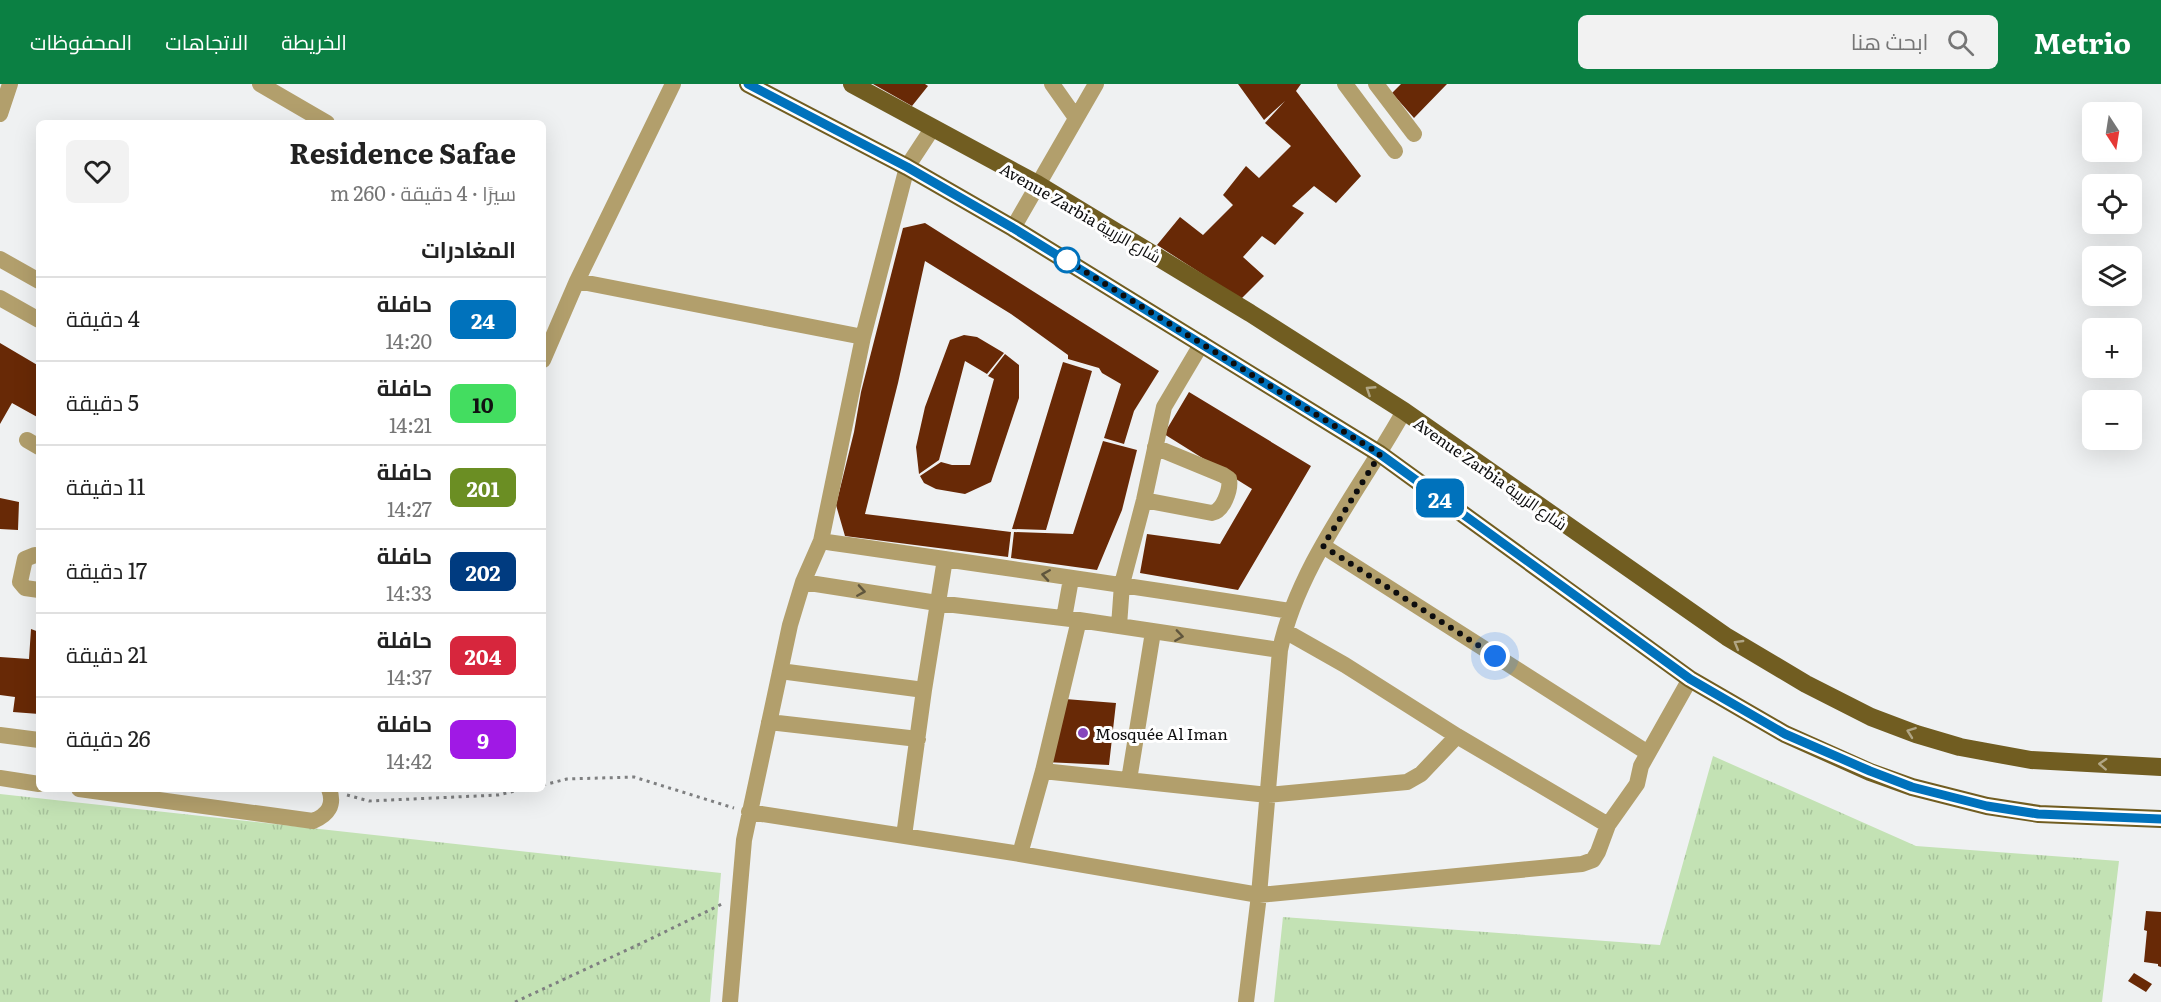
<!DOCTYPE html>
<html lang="ar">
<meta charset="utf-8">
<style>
:root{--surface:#fff;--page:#f2f2f2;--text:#222;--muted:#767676;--line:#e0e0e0;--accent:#0b8043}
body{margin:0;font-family:Literata,Cairo,serif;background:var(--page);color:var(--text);direction:rtl;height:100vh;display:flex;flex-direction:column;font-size:22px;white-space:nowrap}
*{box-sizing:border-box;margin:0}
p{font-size:20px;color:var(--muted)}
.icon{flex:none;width:33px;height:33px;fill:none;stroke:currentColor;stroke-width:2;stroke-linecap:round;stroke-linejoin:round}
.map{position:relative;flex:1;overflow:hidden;direction:ltr}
.side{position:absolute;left:36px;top:36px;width:510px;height:672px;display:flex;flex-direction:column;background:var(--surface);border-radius:9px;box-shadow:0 6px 24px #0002;direction:rtl}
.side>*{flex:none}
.badge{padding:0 12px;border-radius:9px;font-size:21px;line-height:39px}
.needle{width:39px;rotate:168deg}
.tools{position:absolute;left:2082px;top:18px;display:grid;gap:12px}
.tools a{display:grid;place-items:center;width:60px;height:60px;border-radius:9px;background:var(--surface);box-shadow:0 6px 24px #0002;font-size:30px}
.you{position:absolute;width:30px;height:30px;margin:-15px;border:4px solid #fff;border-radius:50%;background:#1a73e8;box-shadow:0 0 0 9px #1a73e833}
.map>.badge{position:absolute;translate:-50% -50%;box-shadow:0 0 0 3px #fff}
h2{padding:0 30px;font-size:22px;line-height:54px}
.round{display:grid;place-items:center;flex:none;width:63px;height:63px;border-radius:9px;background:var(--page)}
.overview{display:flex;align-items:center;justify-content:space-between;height:102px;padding:0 30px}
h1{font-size:28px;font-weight:700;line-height:45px}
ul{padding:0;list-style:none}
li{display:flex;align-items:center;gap:18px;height:84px;padding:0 30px;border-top:2px solid var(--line)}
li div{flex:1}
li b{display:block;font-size:22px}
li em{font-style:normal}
li .badge{min-width:66px;font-weight:700;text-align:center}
header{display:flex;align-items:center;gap:36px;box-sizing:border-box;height:84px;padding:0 30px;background:var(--accent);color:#fff}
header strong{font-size:28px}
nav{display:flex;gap:33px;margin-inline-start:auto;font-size:21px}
.search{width:420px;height:54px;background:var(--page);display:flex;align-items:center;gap:15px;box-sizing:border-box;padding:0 21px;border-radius:9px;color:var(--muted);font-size:22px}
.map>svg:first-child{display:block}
.grass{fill:url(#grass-tufts)}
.building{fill:#682906}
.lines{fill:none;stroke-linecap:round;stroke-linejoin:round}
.path{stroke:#7e7f80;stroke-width:3;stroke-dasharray:3 4.5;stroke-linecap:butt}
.minor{stroke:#b29f6c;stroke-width:16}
.major{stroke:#715d21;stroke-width:18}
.oneway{stroke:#b1a685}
.oneway2{stroke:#60563d}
.line-casing{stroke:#fff;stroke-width:14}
.line{stroke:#0072bc;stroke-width:9}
.walk{stroke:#0d0d0e;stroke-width:6;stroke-dasharray:0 10.8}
.stop-dot{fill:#fff;stroke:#0072bc;stroke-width:3}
.poi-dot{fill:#8646bb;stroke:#fff;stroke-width:2}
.labels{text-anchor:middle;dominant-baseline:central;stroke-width:6;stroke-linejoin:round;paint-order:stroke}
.street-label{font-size:16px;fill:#0d0d0e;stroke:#fff}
.poi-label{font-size:16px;fill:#0d0d0e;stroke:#fff;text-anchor:start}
</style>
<header>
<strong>Metrio</strong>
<div class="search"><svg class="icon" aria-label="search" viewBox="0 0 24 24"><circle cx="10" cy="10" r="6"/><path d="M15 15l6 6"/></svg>ابحث هنا</div>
<nav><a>الخريطة</a><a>الاتجاهات</a><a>المحفوظات</a></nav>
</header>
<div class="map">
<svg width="2161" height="918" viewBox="0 0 2161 918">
<defs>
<pattern id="grass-tufts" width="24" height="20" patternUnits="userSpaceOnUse" patternTransform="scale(1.5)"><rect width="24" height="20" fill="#c3e2b4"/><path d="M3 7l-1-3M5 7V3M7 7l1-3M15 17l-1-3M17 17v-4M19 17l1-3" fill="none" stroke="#a6c19a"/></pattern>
</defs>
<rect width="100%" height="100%" fill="#eff1f2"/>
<path class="grass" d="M1713,672L1916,762L2119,777L2102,918H1274L1283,833L1660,861Z
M0,710L721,789L710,918H0Z"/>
<path class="building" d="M873,0H925L928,2L912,22Z
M1238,0H1301L1296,7L1361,92L1336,119L1314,102L1292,122L1304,129L1275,161L1262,152L1243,173L1264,192L1241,215L1157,161L1180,133L1203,151L1233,121L1223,111L1246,82L1259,94L1291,62L1265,39L1285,17L1264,36Z
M1401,0H1447L1414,34L1392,9Z
M925,139L1159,287L1134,327L1124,360L1104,354L1121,300L1102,289L1099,284L1068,275V271L1011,230L925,177L898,299L865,430L1011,448L1008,473L845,452L836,421L854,348L861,308L903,144Z
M964,251L977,253L1004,269L987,290L965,277L939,376L919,390L916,363L925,323L950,256Z
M0,259L39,282V334L12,319L0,340Z
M1005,270L1019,281V314L991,398L965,410L936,405L924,399L920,392L941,378L952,381H970L994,295L988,292Z
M1063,278L1092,287L1046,446L1012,445Z
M1189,308L1311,382L1238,506L1140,489L1147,450L1220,460L1252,405L1164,350Z
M1103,357L1137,366L1122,426L1097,486L1011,474L1014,448L1073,450Z
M0,414L19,418L18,446L0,445Z
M31,545L39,548V630L13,628L15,613L0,611V573L29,575Z
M1065,615L1116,619L1109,681L1045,678Z
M2146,827L2161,828V883L2158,882V880L2144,878L2147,847L2144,846Z
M2134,889L2152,900L2146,908L2128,897Z"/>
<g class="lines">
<path class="path" d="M543,701L567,695L634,693L734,724
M347,711L369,717L498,711L523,705
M515,918L642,859L722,820"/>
<path class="minor" d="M260,0L327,39
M1052,0L1076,34
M1345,0L1395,67
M1376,0L1414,50
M0,30L10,0
M1013,144L1096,0
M0,175L39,197
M577,197L863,253
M0,214L39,236
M543,276L577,197L673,0
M27,356L39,363
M1144,416L1212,429C1223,427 1231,406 1229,395L1223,391L1155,363
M821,457C977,480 1134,502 1290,527
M1323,462L1648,669
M39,472L35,471L25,475L20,498L25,504L39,506
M803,498L937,519L1079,536L1280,566
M1064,534L1071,495
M1119,542L1122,500L1144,416L1164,323L1202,259
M1285,547L1345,581L1457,652L1608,741
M780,587L924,606
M769,638L918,655
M0,651L39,656
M1043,687L1268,711L1407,698L1421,690L1457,652
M0,694L39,700
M1129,696L1153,548
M79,705L313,737C328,731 335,721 329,705
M749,728L1020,770L1259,811L1582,780L1593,776L1598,768L1608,741L1637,700L1641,682L1690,595
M904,752L924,606L945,475
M1020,770L1043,687L1079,536
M730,918L744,756L790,541L803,498L821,457L863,253L907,83L932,45
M1246,918L1259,811L1280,566C1298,481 1362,403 1404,327"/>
<path class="major" d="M748,0L907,83L1013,144L1380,370L1690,595L1785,650L1870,688L1912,703L1987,722L2039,730L2161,735
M852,0L1037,100L1250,229L1404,327L1727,553L1806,600L1871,633L1916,650L1960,663L2031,676L2161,683"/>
</g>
<defs><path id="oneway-chevron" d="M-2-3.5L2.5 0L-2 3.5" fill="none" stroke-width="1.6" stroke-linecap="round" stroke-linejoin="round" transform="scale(1.5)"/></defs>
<g class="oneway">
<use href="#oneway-chevron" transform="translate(1370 306) rotate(-147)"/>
<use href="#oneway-chevron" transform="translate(1738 560) rotate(-150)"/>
<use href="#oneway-chevron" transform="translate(1911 648) rotate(-160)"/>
<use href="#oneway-chevron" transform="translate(2103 680) rotate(-177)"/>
</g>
<g class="oneway2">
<use href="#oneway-chevron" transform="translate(1046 491) rotate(-171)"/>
<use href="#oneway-chevron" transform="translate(861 507) rotate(9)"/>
<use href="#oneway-chevron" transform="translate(1179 552) rotate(8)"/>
</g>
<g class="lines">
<g class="line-casing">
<path id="line" d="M748,0L907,83L1013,144L1380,370L1690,595L1785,650L1870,687L1912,703L1987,722L2038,730L2161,735"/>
</g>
<use href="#line" class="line"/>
<path class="walk" d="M1067,176L1063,174L1380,370L1323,462L1495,572"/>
</g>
<circle class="stop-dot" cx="1067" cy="176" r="12"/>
<circle class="poi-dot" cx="1083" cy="649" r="6"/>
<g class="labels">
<g class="street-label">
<text transform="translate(1081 128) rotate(30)">Avenue Zarbia شارع الزربية</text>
<text transform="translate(1491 389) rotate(35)">Avenue Zarbia شارع الزربية</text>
</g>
<g class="poi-label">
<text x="1095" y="649">Mosquée Al Iman</text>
</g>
</g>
</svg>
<div class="tools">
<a><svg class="needle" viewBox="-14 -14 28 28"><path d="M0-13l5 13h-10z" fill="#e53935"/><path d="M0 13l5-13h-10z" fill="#767676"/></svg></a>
<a><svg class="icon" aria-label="locate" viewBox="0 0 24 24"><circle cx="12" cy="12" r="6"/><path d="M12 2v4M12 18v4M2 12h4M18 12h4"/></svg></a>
<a><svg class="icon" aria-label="layers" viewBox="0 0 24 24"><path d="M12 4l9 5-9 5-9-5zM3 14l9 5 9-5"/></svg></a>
<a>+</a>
<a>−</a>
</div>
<div class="you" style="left:1495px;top:572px"></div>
<b class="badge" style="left:1440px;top:414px;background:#0072bc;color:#fff">24</b>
<section class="side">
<div class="overview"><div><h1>Residence Safae</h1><p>سيرًا · 4 دقيقة · 260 m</p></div><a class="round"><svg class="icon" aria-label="heart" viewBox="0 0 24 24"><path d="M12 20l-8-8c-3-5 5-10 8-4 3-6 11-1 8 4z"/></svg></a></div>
<h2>المغادرات</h2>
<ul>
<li><span class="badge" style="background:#0072bc;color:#fff">24</span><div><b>حافلة</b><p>14:20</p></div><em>4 دقيقة</em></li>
<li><span class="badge" style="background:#43dd60;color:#111">10</span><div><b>حافلة</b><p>14:21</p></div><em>5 دقيقة</em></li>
<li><span class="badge" style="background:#6b8e23;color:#fff">201</span><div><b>حافلة</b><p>14:27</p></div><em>11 دقيقة</em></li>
<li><span class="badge" style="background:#003b80;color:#fff">202</span><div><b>حافلة</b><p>14:33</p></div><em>17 دقيقة</em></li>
<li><span class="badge" style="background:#d7263d;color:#fff">204</span><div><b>حافلة</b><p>14:37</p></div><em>21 دقيقة</em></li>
<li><span class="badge" style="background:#a019e5;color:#fff">9</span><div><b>حافلة</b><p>14:42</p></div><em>26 دقيقة</em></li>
</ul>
</section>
</div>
